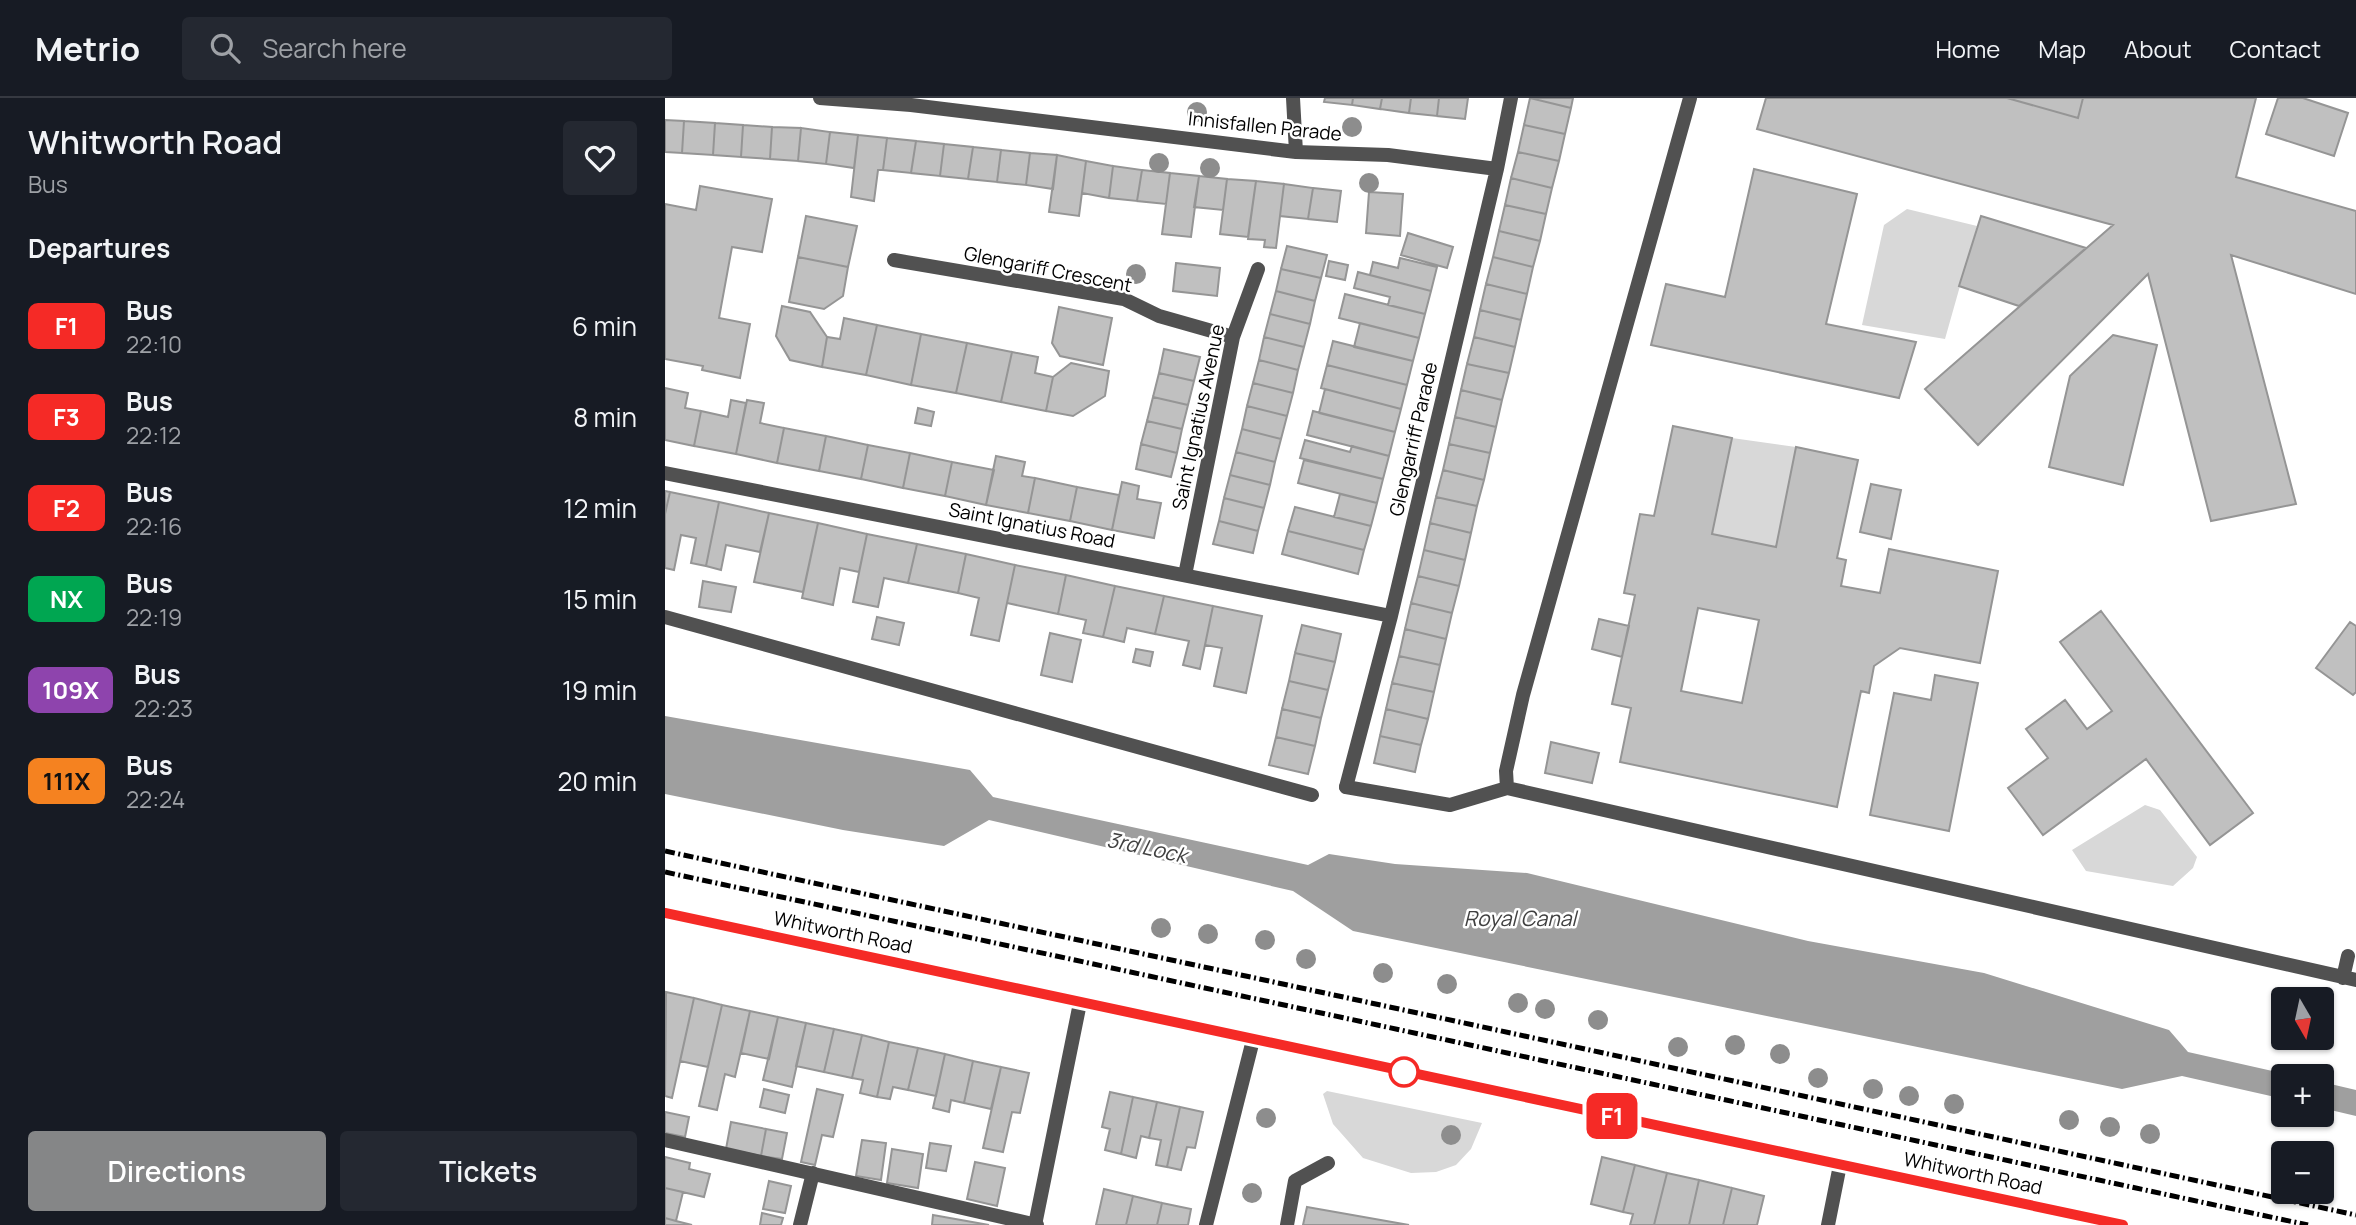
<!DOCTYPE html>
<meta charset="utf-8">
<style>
:root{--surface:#171b24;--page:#242831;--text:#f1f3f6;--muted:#9ea1a6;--line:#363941;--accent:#858687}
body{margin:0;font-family:Manrope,sans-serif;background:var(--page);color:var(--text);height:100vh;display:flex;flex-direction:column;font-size:26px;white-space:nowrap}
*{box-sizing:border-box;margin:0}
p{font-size:23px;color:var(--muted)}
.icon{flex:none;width:38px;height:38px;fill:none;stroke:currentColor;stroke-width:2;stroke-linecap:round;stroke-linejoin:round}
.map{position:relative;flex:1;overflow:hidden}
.details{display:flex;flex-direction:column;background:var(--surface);width:665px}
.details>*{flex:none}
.badge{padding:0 14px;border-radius:10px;font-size:24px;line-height:46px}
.needle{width:46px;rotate:171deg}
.controls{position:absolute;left:1606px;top:889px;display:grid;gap:14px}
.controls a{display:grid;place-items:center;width:63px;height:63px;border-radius:7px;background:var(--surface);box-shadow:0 2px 5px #0004;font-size:35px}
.map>.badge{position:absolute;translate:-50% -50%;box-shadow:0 0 0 4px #fff}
h2{padding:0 28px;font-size:26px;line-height:63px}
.round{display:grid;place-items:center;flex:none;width:74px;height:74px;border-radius:7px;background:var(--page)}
.summary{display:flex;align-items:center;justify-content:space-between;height:119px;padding:0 28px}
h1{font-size:33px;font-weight:600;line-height:52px}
.action{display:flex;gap:14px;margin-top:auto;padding:14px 28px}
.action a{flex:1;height:80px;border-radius:7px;background:var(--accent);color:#fff;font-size:28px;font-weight:600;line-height:80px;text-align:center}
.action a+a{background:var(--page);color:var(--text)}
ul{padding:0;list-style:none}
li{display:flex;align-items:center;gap:21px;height:91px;padding:0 28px}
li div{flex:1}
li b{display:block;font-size:26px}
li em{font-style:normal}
li .badge{min-width:77px;font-weight:700;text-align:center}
header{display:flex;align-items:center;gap:42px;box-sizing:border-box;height:98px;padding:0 35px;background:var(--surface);border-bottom:2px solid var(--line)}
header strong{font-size:33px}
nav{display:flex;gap:38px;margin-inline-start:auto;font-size:24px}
.search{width:490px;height:63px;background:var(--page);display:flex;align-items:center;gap:18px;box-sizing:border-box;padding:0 24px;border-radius:7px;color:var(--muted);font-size:26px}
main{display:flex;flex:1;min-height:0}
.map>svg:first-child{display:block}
.green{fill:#d8d8d8}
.water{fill:#9f9f9f}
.building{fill:#c0c0c0;stroke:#959595;stroke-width:2;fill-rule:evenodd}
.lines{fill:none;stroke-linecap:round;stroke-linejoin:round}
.lane{stroke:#515151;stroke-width:14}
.street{stroke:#515151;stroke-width:14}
.secondary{stroke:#1e1e1e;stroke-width:14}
.rail{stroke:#000;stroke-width:5;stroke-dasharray:10 3.5 2 3.5;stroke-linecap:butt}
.tree{fill:#8d8d8d}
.line-casing{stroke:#fff;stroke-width:16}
.line{stroke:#f52a26;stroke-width:10}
.stop-dot{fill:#fff;stroke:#f52a26;stroke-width:3.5}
.labels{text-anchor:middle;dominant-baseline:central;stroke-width:5;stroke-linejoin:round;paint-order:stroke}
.street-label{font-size:19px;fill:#000;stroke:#fff}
.water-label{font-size:21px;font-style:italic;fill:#404040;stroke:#fff}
</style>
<header>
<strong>Metrio</strong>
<div class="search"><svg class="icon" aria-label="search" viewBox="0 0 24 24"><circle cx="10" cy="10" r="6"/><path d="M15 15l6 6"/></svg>Search here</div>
<nav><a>Home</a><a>Map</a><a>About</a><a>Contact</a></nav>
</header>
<main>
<section class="details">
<div class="summary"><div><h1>Whitworth Road</h1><p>Bus</p></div><a class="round"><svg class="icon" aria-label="heart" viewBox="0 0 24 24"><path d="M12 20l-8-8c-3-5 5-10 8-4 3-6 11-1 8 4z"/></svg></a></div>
<h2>Departures</h2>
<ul>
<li><span class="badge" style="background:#f52a26;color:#fff">F1</span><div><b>Bus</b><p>22:10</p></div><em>6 min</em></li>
<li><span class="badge" style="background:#f52a26;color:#fff">F3</span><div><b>Bus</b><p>22:12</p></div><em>8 min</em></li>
<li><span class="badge" style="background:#f52a26;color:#fff">F2</span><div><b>Bus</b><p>22:16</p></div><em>12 min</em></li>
<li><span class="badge" style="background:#00a651;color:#fff">NX</span><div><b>Bus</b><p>22:19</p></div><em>15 min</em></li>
<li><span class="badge" style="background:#8e44ad;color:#fff">109X</span><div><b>Bus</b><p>22:23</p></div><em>19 min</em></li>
<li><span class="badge" style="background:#f58220;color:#111">111X</span><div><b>Bus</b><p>22:24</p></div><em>20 min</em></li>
</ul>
<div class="action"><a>Directions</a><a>Tickets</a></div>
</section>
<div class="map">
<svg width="1691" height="1127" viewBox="0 0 1691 1127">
<rect width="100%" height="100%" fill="#fff"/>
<path class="green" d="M1242,111L1312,128L1280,241L1197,227L1219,127Z
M1067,340L1131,349L1111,449L1047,436Z
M1480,707L1495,712L1532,759L1528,770L1508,788L1421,773L1407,752Z
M662,993L817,1025L806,1051L791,1067L771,1074L746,1075L698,1060L668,1026L658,996Z"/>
<path class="water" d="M0,618L305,672L328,699L643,767L664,756L730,766L862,775L1143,843L1319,875L1504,932L1523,954L1630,978H1619V1001L1517,978L1457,991L688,833L628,793L324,722L279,748L178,732L0,696Z
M1657,984L1691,992V1018L1657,1010Z"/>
<path class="building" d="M660,0H688L687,7L659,4Z
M688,0H717L715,11L687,7Z
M717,0H746L744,15L715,11Z
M746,0H774L772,18L744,15Z
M774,0H803L800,21L772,18Z
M865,0L906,10L900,36L859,27Z
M865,0H908L906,10Z
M1101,0H1342L1413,20L1418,0H1591L1571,79L1691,113V196L1566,157L1631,406L1546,423L1483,176L1313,347L1260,291L1448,127L1092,31Z
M1342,0H1418L1413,20Z
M1613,0H1638L1683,15L1669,58L1601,36Z
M0,22L19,23L17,55L0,54Z
M19,23L50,25L48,57L17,55Z
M50,25L78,27L76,59L48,57Z
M78,27L107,29L105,61L76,59Z
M859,27L900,36L894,63L853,54Z
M107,29L136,30L133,63L105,61Z
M136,30L165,34L161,66L133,63Z
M165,34L193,37L189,70L161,66Z
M193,37L222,40L218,72H213L209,103L186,99Z
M222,40L251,43L246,75L218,72Z
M251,43L279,46L275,78L246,75Z
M279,46L308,49L303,81L275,78Z
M308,49L336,52L332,84L303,81Z
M336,52L365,55L361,87L332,84Z
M853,54L894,63L887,90L846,80Z
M365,55L392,57L388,91L361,87Z
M392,57L421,63L414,118L384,114Z
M421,63L448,68L444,100L417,95Z
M448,68L477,72L472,103L444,100Z
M1089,71L1192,96L1161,226L1251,244L1234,300L986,247L1001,186L1060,199Z
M477,72L505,75L501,106L472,103Z
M505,75L534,78L526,139L497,136Z
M534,78L562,81L558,112L529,109Z
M846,80L887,90L881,116L840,107Z
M562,81L591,83L583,139L555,136Z
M591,83L619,86L611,150L599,149L600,142L583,141Z
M619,86L648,90L643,121L615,118Z
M35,88L107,101L97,154L67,149L54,220L85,226L75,280L37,272L38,268L0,261V106L31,112Z
M648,90L676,93L672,124L643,121Z
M704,94L738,96L735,138L701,135Z
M840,107L881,116L875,143L834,133Z
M141,118L192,128L183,169L133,159Z
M1316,118L1421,150L1354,208L1294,188Z
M834,133L875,143L868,169L828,159Z
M743,135L788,149L782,170L736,157Z
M622,148L662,157L656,180L616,171Z
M133,159L183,169L178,198L159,211L124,204Z
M828,159L868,169L862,196L821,186Z
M735,160L772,169L766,193L705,177L708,164L733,170Z
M664,163L683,167L680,182L661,178Z
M511,165L555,170L552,198L508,193Z
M616,171L656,180L650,203L611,193Z
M693,174L766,193L760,216L723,207L725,199L689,190Z
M821,186L862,196L856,222L815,212Z
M611,193L650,203L645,226L605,216Z
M680,196L760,216L754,240L674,220Z
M117,208L145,214L162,239L157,269L125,262L111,238Z
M394,209L447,220L438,267L395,258L387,245Z
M815,212L856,222L850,249L809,239Z
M605,216L645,226L639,249L599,239Z
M179,220L212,227L201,277L157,269L162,239L175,241Z
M695,225L754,240L748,263L689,249Z
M212,227L256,236L246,287L201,277Z
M256,236L302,245L291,295L246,287Z
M1448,237L1492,247L1458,387L1384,369L1405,278Z
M599,239L639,249L633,272L594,262Z
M809,239L850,249L844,275L802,266Z
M668,243L748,263L742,287L662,267Z
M302,245L347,254L336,304L291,295Z
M499,251L535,259L529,283L494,275Z
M347,254L373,259L370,275L388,279L381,313L336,304Z
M594,262L633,272L628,295L588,285Z
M406,265L444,273L440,298L408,318L381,313L388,279Z
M802,266L844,275L837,302L796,292Z
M662,267L742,287L736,311L656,290Z
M494,275L529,283L523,307L488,299Z
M588,285L628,295L622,318L582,308Z
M0,290L23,295L20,310L36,313L29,348L0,342Z
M660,291L736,311L730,334L654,315Z
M796,292L837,302L831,329L790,319Z
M488,299L523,307L517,331L482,323Z
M66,302L81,305L71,356L29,348L36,313L63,319Z
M82,302L99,305L95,325L119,330L112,365L71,356Z
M582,308L622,318L616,341L577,331Z
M253,310L269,314L266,328L250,325Z
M648,313L730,334L724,358L642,337Z
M790,319L831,329L825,355L784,346Z
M482,323L517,331L512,355L476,346Z
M1008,328L1067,340L1047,436L1111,449L1131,349L1193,362L1172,460L1181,462L1176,488L1215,495L1224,451L1333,473L1315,565L1235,550L1209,568L1204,595L1196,593L1172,709L955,664L966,610L947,606L970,497L959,495L975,416L989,418ZM1033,510L1094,522L1077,605L1016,593Z
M119,330L161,338L154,373L112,365Z
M577,331L616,341L610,364L571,354Z
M161,338L203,347L196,381L154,373Z
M640,342L685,354L687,348L724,358L718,381L635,360Z
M476,346L512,355L506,379L471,371Z
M784,346L825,355L819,382L778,372Z
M203,347L245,355L238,390L196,381Z
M571,354L610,364L605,387L565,377Z
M245,355L287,364L280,398L238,390Z
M331,358L360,364L357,378L370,380L363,415L321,407Z
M639,362L718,381L712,405L633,385Z
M287,364L329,372L321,407L280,398Z
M778,372L819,382L812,408L771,399Z
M565,377L605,387L599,410L559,400Z
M370,380L412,389L405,423L363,415Z
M457,384L474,388L472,401L496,405L489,440L447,432Z
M1206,386L1236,392L1226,441L1195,434Z
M412,389L454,397L447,432L405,423Z
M0,393L5,394L0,416Z
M5,394L54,404L41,468L26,465L31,440L16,437L9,472L0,470V416Z
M675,396L712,405L706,428L669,419Z
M771,399L812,408L806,435L765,425Z
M559,400L599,410L593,433L554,423Z
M54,404L104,415L95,454L61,447L56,472L41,468Z
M630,409L706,428L699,452L623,433Z
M104,415L153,425L138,494L89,484Z
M554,423L593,433L588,455L548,446Z
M153,425L202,436L194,474L175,470L168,507L137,500Z
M765,425L806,435L800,462L759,452Z
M623,433L699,452L693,476L617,456Z
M202,436L252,446L243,485L219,480L213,509L188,504Z
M252,446L301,456L293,495L243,485Z
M759,452L800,462L794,488L753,478Z
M301,456L350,467L334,543L306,537L314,500L293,495Z
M350,467L401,477L393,516L342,505Z
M401,477L450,488L438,539L418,535L421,522L393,516Z
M753,478L794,488L787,515L746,505Z
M38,483L71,489L66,514L34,509Z
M450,488L499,498L490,536L462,530L459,544L438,539Z
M499,498L548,508L535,571L518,567L524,543L490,536Z
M746,505L787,515L781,541L740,531Z
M548,508L597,518L581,595L549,588L557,550L540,547Z
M1436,513L1588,715L1545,747L1481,661L1378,737L1343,690L1383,660L1361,631L1400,602L1422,631L1447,613L1395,544Z
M212,519L239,525L234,547L207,541Z
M934,521L964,528L957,559L927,551Z
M1685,524L1691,528V594L1688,597L1651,570Z
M637,527L676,536L670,564L630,555Z
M740,531L781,541L775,567L734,558Z
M385,535L416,542L407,584L376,577Z
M471,551L488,554L485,568L468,564Z
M630,555L670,564L663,592L624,583Z
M734,558L775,567L769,594L727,585Z
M1270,577L1313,585L1284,733L1205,717L1229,595L1266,602Z
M624,583L663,592L656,620L617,611Z
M727,585L769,594L763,621L721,611Z
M617,611L656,620L650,648L611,639Z
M721,611L763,621L756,647L715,638Z
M715,638L756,647L750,674L709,665Z
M611,639L650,648L643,676L604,667Z
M886,644L934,655L927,685L880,675Z
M1,894L29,900L7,1000L0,998Z
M29,900L57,907L43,969L15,963Z
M57,907L85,913L70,979L60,976L52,1012L34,1008Z
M85,913L113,919L104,961L76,955Z
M113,919L141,925L127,989L98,982Z
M141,925L169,931L159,974L131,968Z
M169,931L197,937L187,980L159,974Z
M197,937L224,944L212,999L195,995L198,982L187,980Z
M224,944L253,950L243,992L228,989L225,1001L212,999Z
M253,950L280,956L271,998L243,992Z
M280,956L308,963L299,1005L286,1002L284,1014L268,1010Z
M308,963L336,969L326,1011L299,1005Z
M336,969L364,975L355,1015L347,1014L338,1054L318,1050Z
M99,991L124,997L120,1015L95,1009Z
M152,991L178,997L168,1039L157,1037L150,1067L136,1064Z
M445,994L468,999L456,1056L440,1052L445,1031L437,1029Z
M468,999L492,1004L484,1040L476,1038L471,1060L456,1056Z
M492,1004L515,1009L502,1069L491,1067L496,1042L484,1040Z
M515,1009L538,1014L530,1050L522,1049L516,1072L502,1069Z
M0,1014L24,1019L20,1039L0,1035Z
M66,1024L101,1031L96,1058L61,1051Z
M101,1031L122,1035L117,1061L96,1058Z
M197,1042L221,1045L216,1082L191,1078Z
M265,1045L286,1048L281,1073L261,1070Z
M227,1051L258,1056L253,1090L222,1085Z
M0,1059L25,1065L24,1071L45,1076L39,1099L0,1090Z
M937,1059L970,1067L958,1114L926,1106Z
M310,1064L340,1070L332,1108L302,1101Z
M970,1067L1002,1075L989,1127H965L968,1116L958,1114Z
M1002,1075L1034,1082L1024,1127H989Z
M1034,1082L1067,1090L1058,1127H1024Z
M104,1083L126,1088L120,1115L98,1111Z
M0,1090L18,1094L11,1123L0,1120Z
M1067,1090L1099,1098L1092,1127H1058Z
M439,1091L468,1098L461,1127H431Z
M468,1098L497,1105L492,1127H461Z
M497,1105L526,1111L523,1127H492Z
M642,1109L744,1127H638Z
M97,1115L118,1120L116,1127H95Z
M268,1117L324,1127H267Z
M0,1120L11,1123L27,1127H0Z"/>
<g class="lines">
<path class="lane" d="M0,519L647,697
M681,689L785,707L842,690L1691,882
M842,690L841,673L858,597L1025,0
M1678,880L1683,858
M0,1042L372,1127
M135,1127L148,1075
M541,1127L588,942
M622,1127L630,1083L663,1065"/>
<path class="street" d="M155,0L246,7L631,54L723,57L832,71
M628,0L631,54
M229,162L459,201L494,218L568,239
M0,375L726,518
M520,477L568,239L593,171
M681,689L726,518L832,71L846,0
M370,1127L415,905
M1163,1127L1175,1067"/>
<path class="secondary" d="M0,815L1458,1127"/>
<path class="rail" d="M0,753L1691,1117
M0,774L1643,1127"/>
</g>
<g class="tree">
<circle cx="532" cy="14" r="10"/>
<circle cx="687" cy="29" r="10"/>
<circle cx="494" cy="65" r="10"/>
<circle cx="545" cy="70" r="10"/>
<circle cx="704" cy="85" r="10"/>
<circle cx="471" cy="176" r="10"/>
<circle cx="496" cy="830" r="10"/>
<circle cx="543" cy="836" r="10"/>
<circle cx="600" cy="842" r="10"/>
<circle cx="641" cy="861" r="10"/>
<circle cx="718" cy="875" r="10"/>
<circle cx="782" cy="886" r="10"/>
<circle cx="853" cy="905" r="10"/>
<circle cx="880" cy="911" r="10"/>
<circle cx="933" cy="922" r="10"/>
<circle cx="1070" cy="947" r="10"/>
<circle cx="1013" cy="949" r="10"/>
<circle cx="1115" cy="956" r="10"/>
<circle cx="1153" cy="980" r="10"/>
<circle cx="1208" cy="991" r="10"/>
<circle cx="1244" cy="998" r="10"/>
<circle cx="1289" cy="1006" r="10"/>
<circle cx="601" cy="1020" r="10"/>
<circle cx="1404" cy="1022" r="10"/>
<circle cx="1445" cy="1029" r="10"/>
<circle cx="1485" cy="1036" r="10"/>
<circle cx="786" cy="1037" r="10"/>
<circle cx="587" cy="1095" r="10"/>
</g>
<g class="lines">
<g class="line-casing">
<path id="line" d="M0,815L1458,1127"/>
</g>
<use href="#line" class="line"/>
</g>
<circle class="stop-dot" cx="739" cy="974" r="14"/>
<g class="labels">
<g class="street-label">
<text transform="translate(600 28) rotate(6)">Innisfallen Parade</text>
<text transform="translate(383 171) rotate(11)">Glengariff Crescent</text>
<text transform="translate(533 319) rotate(-78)">Saint Ignatius Avenue</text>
<text transform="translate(748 341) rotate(-77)">Glengarriff Parade</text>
<text transform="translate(367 427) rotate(11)">Saint Ignatius Road</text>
<text transform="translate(178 834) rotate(12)">Whitworth Road</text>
<text transform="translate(1308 1075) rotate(12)">Whitworth Road</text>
</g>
<g class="water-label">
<text transform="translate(482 749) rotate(12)">3rd Lock</text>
<text x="855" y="820">Royal Canal</text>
</g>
</g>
</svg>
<div class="controls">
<a><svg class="needle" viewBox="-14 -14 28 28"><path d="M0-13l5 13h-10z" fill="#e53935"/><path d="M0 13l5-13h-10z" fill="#9ea1a6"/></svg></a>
<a>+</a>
<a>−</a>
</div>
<b class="badge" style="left:947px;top:1018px;background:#f52a26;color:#fff">F1</b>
</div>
</main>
